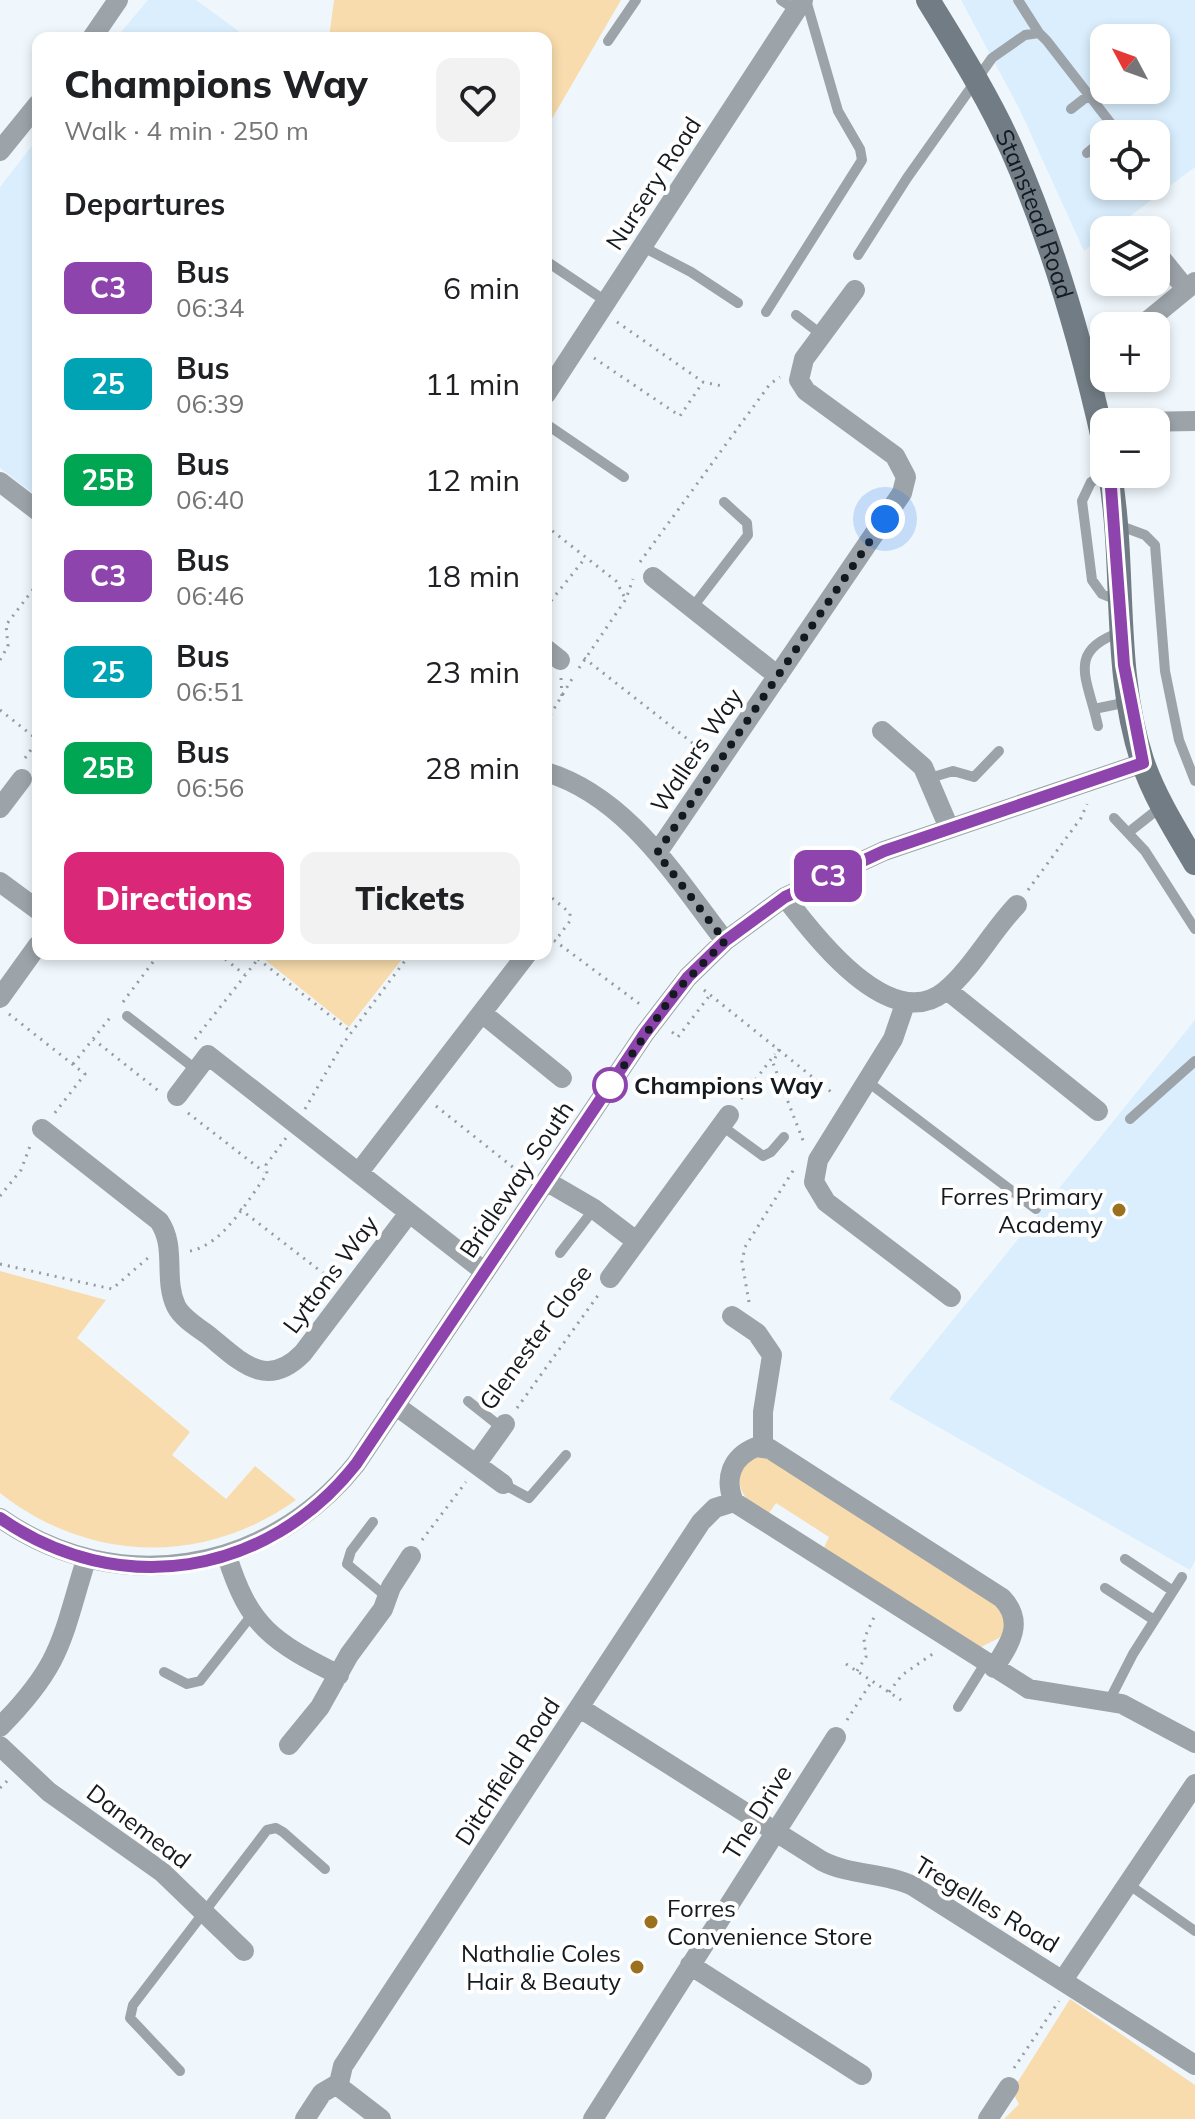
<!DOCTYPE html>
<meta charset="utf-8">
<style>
:root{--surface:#fff;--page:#f2f2f2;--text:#202124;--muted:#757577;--accent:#db2777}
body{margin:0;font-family:Mulish,sans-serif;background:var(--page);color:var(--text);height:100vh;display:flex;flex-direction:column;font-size:30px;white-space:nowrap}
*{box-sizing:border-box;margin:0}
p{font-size:26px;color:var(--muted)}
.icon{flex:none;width:44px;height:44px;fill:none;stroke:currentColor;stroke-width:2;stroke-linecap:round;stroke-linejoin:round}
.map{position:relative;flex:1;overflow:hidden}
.side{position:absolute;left:32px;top:32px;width:520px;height:928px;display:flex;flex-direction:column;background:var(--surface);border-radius:16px;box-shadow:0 4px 12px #0003}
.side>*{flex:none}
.badge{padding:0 16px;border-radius:12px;font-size:28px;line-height:52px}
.needle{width:52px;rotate:311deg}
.buttons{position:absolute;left:1090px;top:24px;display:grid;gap:16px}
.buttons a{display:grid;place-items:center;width:80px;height:80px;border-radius:16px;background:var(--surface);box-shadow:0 4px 12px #0003;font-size:40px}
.you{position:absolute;width:40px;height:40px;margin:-20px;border:6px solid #fff;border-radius:50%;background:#1a73e8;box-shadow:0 0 0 12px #1a73e833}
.map>.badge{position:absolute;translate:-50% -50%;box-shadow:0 0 0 4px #fff}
h2{padding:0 32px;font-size:30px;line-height:72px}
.round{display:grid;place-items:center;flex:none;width:84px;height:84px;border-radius:16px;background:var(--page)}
.head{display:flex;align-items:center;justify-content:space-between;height:136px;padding:0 32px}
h1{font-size:38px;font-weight:800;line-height:60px}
.cta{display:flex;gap:16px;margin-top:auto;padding:16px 32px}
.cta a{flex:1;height:92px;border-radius:16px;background:var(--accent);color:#fff;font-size:32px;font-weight:800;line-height:92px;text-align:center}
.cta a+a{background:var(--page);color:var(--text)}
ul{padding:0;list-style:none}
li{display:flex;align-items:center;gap:24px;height:96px;padding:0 32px}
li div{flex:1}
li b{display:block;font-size:30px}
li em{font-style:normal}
li .badge{min-width:88px;font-weight:700;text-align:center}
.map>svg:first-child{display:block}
.built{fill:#daeefd;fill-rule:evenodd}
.green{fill:#f8dcad}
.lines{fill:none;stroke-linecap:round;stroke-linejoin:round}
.path{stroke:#969da2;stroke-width:3;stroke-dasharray:2 6;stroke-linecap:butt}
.lane{stroke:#9ca3a9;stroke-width:10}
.street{stroke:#9ca3a9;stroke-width:20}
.secondary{stroke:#717c84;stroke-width:24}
.line-casing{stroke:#fff;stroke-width:18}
.line{stroke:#8e44ad;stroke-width:12}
.walk{stroke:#141a1f;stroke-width:8;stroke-dasharray:0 14.4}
.stop-dot{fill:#fff;stroke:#8e44ad;stroke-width:4}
.poi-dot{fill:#9b711f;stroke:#fff;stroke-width:3}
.labels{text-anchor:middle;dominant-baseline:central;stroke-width:8;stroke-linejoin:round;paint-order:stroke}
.street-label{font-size:24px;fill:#141a1f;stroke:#fff}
.stop-label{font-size:24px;font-weight:bold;fill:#141a1f;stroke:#fff;text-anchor:start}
.poi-label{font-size:24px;fill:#141a1f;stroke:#fff;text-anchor:end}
</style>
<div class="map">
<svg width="1195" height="2119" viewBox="0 0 1195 2119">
<rect width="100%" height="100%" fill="#eff7fc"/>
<path class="built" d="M148,0H196L248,38H116Z
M961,0H1195V167L1112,230H1104V236L1084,251L1019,108ZM1104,38H1156V90H1104ZM1104,134H1156V186H1104Z
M38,138V497L0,468V187Z
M1195,1020V1561L1190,1570L889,1399Z"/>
<path class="green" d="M334,0H621L546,129V38H329Z
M268,954H406L349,1027L264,959Z
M0,1271L106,1300L77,1338L190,1432L172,1455L226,1499L255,1466L296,1500C204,1566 89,1563 0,1493Z
M759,1456L779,1463L780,1467L997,1606L1005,1613L1006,1629L999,1638L981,1647L823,1550L829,1537L776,1503L767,1516C747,1500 732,1491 744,1464Z
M1070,1999L1195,2085V2119H1004L1019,2104L1012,2091Z"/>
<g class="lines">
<path class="path" d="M617,322L703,382L722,386
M594,358L680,416L703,382
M546,526L616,581L625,598
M640,562L770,384L780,377
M546,607L586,557
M584,658L704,752
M0,660L8,646L6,625L38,583
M579,668L626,599L633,579
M561,678L562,698
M0,710L38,740
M546,722L575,674
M25,758L38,740
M1028,890L1081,818L1087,804
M546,893L570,913V921L555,941
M546,939L555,941L641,1005
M219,954L245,975
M258,959L351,1032
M704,990L835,1095
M123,1002L159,954
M9,1014L85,1074L54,1114
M672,1032L678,1037L710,995
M93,1039L160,1092
M195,1039L262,954
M779,1049L773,1063L804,1143
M73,1064L113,1014
M741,1099L775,1054
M436,1106L524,1176
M305,1109L342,1045L410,954
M188,1113L264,1172
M0,1196L21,1170L30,1146
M240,1209L332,1280
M190,1251C223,1245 248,1200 267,1174L266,1165L286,1138
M0,1264L112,1289L149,1257
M749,1302L742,1262L745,1247L796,1166
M517,1408L599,1294
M422,1540L466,1482
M846,1664L901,1700
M857,1671L866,1657L864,1639L876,1613
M889,1692L902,1675L934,1653
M847,1720L872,1681
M0,1788L7,1781
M1014,2068L1059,2001"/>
<path class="lane" d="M781,0L796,10
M1018,0L1039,33
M608,41L636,0
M1071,109L1089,95
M1087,153L1104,139
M643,247L691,272L738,303
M858,255L907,178L992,58L1025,35L1039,33L1047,41L1116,130L1111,134
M546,261L607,302
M766,312L862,160L860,149L838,111L806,0
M796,315L822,335
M546,424L624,477
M1107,474L1091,482L1082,501L1092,580L1102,594L1119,601
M1118,525L1145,535L1155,545L1165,671L1179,740L1195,781
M692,608L748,535L747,523L724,502
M1094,709L1128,702
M1098,726C1088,679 1065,651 1121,632
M930,778L953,771L974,777L999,751
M1114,818L1145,851L1195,929
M1129,832L1162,806
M127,1016L198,1071
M868,1082L1036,1209
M1130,1119L1195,1061
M722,1126L763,1156L771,1152L784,1137
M560,1253L594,1209
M468,1401L502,1428
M503,1484L529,1498L566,1455
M373,1522L351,1551L347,1564L388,1598
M1125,1559L1173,1591
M1105,1588L1154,1620
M164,1672L187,1684L200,1681L251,1616
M1109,1701L1133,1654L1182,1577
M958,1707L986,1662
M1128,1884L1195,1931
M180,2071L130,2018L133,2005L267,1830L276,1828L283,1832L325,1869"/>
<path class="street" d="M92,38L118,0
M0,151L38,104
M1135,227L1138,230
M1156,252L1186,289
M1145,323L1195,282
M546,394L803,0
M1138,422L1195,421
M0,482L38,511
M653,577L778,676
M546,649L560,660
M882,731L923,767L949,828
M546,772C628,797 676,878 725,941
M0,808L22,779
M657,853L902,493L906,477L895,456L806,391L799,380L804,359L855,290
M0,882L38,910
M785,897C814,936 891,1036 945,991C971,970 992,931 1017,905
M947,990L1098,1111
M0,998L38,945
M905,1004L893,1039L818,1160L814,1182L826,1202L951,1297
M482,1013L562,1078
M177,1096L208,1055L485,1272
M42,1129L159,1221C177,1247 163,1278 176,1306C182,1318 197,1327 208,1335C240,1361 266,1391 303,1353L409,1213
M359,1172L527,954
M546,1181L594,1209L636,1241
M610,1278L729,1115
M732,1316L757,1333L772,1355L763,1412V1445
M395,1405L503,1484
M477,1463L505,1424
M734,1502C724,1479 731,1457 756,1447L770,1449L1002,1598C1025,1622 1010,1644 994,1668
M0,1518C116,1599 268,1574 356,1464L645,1033L688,977L725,941L785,897L884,851L1143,763
M227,1556C249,1627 273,1642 339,1675
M580,1708L822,1861C851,1876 884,1872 913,1886L1195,2065
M0,1727C63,1663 61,1640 86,1560
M289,1745L320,1707L349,1655L383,1609L391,1587L411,1556
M0,1746L49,1792L162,1872L244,1951
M690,1965L862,2075
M1063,1980L1195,1784
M305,2119L322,2093L339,2083
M381,2119L342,2089L339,2083L343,2066L701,1522L715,1508L734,1502L1029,1689L1122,1704L1195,1743
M593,2119L836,1737
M988,2119L1009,2087"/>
<g class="secondary">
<path id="s1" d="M928,0C958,49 989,98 1012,150C1053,243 1082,345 1104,443"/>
<path d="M1110,474C1126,569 1112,667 1142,760C1154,796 1176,831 1195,863"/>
</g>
</g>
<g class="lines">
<g class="line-casing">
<path id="line" d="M0,1518C118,1600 267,1577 356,1464L645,1033L688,977L725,941L785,897L884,851L1143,763L1124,665L1110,474"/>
</g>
<use href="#line" class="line"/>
<path class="walk" d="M610,1085L605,1093L675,992L725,941L657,853L885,519"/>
</g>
<circle class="stop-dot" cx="610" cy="1085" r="16"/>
<g class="poi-dot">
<circle cx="1119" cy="1210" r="8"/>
<circle cx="651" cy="1922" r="8"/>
<circle cx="637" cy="1967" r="8"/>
</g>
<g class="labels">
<g class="street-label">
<text transform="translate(653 183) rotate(-57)">Nursery Road</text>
<text stroke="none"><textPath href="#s1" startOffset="240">Stanstead Road</textPath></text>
<text transform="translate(696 750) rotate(-56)">Wallers Way</text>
<text transform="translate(516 1179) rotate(-56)">Bridleway South</text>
<text transform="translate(330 1274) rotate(-53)">Lyttons Way</text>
<text transform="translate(535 1337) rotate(-54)">Glenester Close</text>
<text transform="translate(507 1771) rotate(-57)">Ditchfield Road</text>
<text transform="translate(757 1812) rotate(-58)">The Drive</text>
<text transform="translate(139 1826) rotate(37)">Danemead</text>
<text transform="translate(987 1904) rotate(31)">Tregelles Road</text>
</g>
<g class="stop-label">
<text x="634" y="1085">Champions Way</text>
</g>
<g class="poi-label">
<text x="1103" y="1196">Forres Primary<tspan x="1103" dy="28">Academy</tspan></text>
<text x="667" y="1908" text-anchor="start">Forres<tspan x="667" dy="28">Convenience Store</tspan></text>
<text x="621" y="1953">Nathalie Coles<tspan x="621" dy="28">Hair &amp; Beauty</tspan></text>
</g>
</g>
</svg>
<div class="buttons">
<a><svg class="needle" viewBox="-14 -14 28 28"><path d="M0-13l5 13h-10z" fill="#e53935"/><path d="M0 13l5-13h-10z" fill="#757577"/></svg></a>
<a><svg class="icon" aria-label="locate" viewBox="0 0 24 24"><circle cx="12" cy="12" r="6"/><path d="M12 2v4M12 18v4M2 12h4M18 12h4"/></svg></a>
<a><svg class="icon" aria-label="layers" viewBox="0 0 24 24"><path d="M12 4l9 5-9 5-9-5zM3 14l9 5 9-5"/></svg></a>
<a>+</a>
<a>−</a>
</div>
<div class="you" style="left:885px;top:519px"></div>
<b class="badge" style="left:828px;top:876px;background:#8e44ad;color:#fff">C3</b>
<section class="side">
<div class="head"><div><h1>Champions Way</h1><p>Walk · 4 min · 250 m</p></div><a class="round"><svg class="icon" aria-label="heart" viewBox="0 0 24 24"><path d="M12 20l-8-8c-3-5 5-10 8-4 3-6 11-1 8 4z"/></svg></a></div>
<h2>Departures</h2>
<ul>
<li><span class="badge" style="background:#8e44ad;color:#fff">C3</span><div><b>Bus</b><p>06:34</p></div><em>6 min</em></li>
<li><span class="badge" style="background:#00a3b4;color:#fff">25</span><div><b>Bus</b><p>06:39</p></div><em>11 min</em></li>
<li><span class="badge" style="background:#00a651;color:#fff">25B</span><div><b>Bus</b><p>06:40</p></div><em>12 min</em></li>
<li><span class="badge" style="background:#8e44ad;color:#fff">C3</span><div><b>Bus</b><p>06:46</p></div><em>18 min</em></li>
<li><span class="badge" style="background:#00a3b4;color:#fff">25</span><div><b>Bus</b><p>06:51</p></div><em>23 min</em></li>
<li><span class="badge" style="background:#00a651;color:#fff">25B</span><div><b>Bus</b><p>06:56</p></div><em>28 min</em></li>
</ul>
<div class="cta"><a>Directions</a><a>Tickets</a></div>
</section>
</div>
